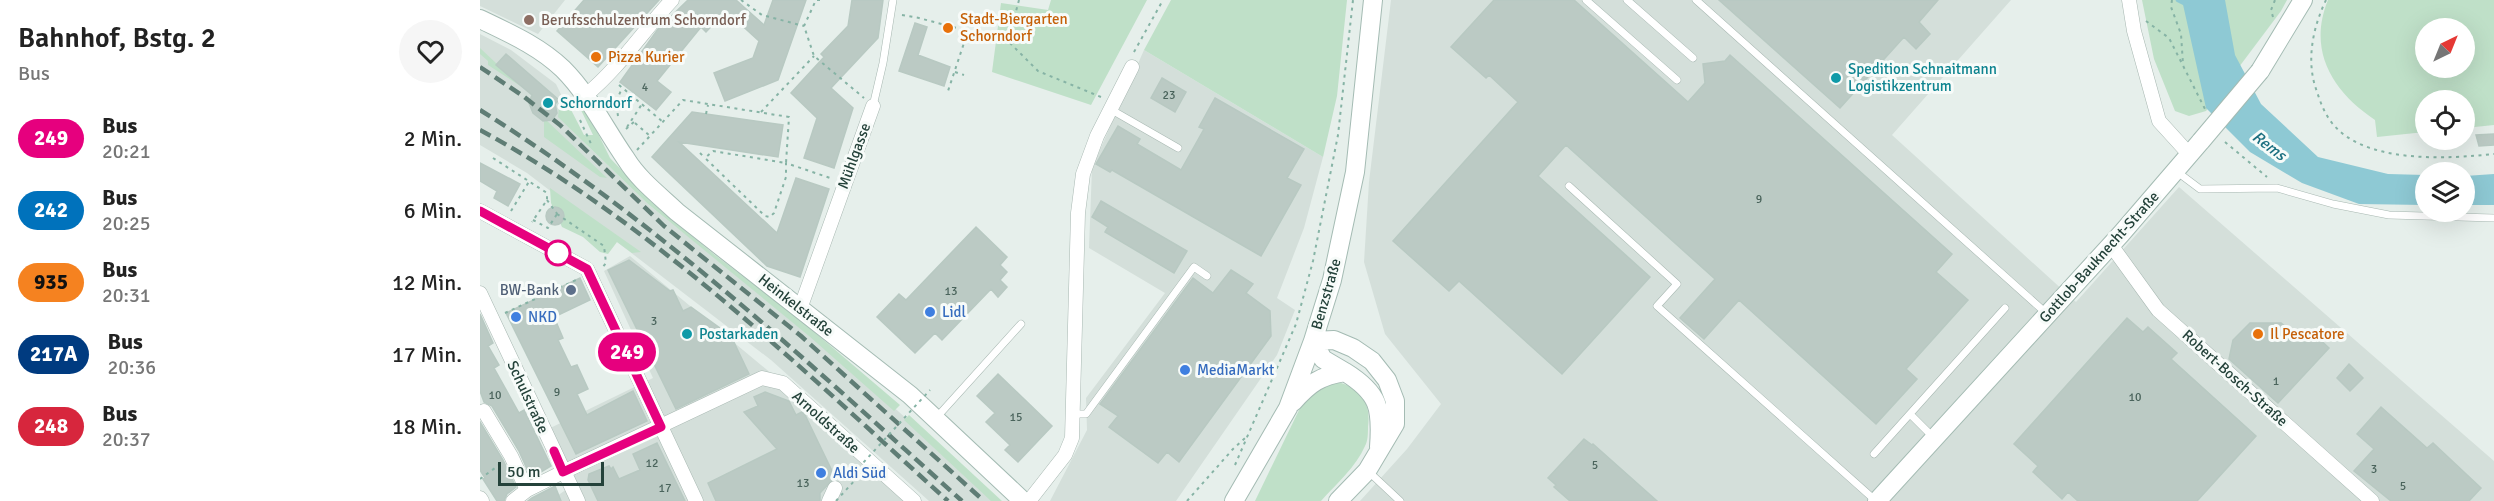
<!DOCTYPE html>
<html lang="de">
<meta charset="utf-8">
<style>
:root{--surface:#fff;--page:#f6f6f6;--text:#222;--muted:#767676}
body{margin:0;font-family:Signika,sans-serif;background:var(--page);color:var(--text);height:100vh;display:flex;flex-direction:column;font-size:22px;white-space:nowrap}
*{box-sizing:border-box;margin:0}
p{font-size:20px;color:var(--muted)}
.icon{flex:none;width:33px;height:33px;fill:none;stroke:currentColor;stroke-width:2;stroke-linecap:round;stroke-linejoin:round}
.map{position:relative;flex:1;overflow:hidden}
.drawer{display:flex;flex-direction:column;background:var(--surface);width:480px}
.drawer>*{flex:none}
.badge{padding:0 12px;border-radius:20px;font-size:21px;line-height:39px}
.needle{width:39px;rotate:43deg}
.fabs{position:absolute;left:1935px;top:18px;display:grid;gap:12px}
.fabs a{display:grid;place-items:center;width:60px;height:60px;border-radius:50%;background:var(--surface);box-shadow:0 6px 24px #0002;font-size:30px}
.scale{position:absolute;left:18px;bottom:15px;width:106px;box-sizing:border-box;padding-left:6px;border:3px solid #24423a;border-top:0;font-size:16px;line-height:21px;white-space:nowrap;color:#24423a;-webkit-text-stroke:4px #f7fbf9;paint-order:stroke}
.map>.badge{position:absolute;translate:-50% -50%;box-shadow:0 0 0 3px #fff}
.round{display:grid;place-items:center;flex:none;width:63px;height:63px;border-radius:32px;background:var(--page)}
.head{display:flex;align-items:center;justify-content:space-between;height:102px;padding:0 18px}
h1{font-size:28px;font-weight:600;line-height:45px}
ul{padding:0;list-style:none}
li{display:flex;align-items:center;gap:18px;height:72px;padding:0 18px}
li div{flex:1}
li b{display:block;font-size:22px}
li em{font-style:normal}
li .badge{min-width:66px;font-weight:700;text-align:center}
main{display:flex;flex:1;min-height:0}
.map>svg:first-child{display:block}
.built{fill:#d4dfda}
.green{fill:#bfe0c8;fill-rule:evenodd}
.water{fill:#8ec9d4}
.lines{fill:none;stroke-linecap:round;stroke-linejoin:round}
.stream{stroke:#8ec9d4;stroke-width:4.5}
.building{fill:#bbcac4;stroke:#b8c9c2;stroke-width:1.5}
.lane-casing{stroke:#a8b8b2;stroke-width:8}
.street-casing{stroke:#a8b8b2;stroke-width:15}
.secondary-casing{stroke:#a4bbb3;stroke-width:20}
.path{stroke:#86b3a5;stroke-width:2;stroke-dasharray:3 4.5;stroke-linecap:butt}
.lane{stroke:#fff;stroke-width:7}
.street{stroke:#fff;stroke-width:14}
.secondary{stroke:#fff;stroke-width:18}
.rail{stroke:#5f7d75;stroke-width:4.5;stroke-dasharray:12 6;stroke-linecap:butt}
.secondary-bridge-casing{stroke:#a4bbb3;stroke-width:20;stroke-linecap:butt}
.path-bridge{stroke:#86b3a5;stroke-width:2;stroke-dasharray:3 4.5;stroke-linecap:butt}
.secondary-bridge{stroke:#fff;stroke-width:18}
.line-casing{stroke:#fff;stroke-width:14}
.line{stroke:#e6007e;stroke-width:9}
.education-dot{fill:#8d6e63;stroke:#f7fbf9;stroke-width:2}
.food-dot{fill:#e8710a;stroke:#f7fbf9;stroke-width:2}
.culture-dot{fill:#0f9aa8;stroke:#f7fbf9;stroke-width:2}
.stop-dot{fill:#fff;stroke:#e6007e;stroke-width:3}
.service-dot{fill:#5c6f8a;stroke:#f7fbf9;stroke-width:2}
.shop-dot{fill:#3f7fe0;stroke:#f7fbf9;stroke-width:2}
.labels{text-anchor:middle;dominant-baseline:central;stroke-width:6;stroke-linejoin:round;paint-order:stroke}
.number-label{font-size:12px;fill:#4a645c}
.food-label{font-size:15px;fill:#c56008;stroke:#f7fbf9;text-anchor:start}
.education-label{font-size:15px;fill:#785e54;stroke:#f7fbf9;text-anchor:start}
.culture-label{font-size:15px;fill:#0d838f;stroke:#f7fbf9;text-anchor:start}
.street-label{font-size:15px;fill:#24423a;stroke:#f7fbf9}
.service-label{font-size:15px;fill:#4e5e75;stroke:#f7fbf9;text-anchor:end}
.shop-label{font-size:15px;fill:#366cbe;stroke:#f7fbf9;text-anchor:start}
.water-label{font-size:16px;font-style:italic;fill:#1c6f80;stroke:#f7fbf9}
</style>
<main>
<section class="drawer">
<div class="head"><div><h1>Bahnhof, Bstg. 2</h1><p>Bus</p></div><a class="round"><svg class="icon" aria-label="heart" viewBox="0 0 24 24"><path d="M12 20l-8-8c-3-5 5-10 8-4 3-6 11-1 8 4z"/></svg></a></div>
<ul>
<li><span class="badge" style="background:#e6007e;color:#fff">249</span><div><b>Bus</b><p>20:21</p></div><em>2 Min.</em></li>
<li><span class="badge" style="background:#0072bc;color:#fff">242</span><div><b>Bus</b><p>20:25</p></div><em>6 Min.</em></li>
<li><span class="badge" style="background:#f58220;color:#111">935</span><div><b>Bus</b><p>20:31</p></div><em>12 Min.</em></li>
<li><span class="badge" style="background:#003b80;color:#fff">217A</span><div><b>Bus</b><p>20:36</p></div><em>17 Min.</em></li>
<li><span class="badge" style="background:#d7263d;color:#fff">248</span><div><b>Bus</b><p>20:37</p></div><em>18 Min.</em></li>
</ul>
</section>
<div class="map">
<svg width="2014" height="501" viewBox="0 0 2014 501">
<rect width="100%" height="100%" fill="#e6efeb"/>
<path class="built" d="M0,0H85L58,34L0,6Z
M911,0H1531L1412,135L1596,302L1699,187L2014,461V501H880L927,449L961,404L905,334L884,262L889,182Z
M0,34L31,50L76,84L104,142L168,204L375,372L517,501H449L291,360L47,173L0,145Z
M664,50L843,157L824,228L797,298L815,310L797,355L696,501H570L607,430L606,398L685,293L609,248L612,168Z
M150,256L387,453L442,501H70L87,489L60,433L173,378L124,271Z"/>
<path class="green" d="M571,0H667L611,105L512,72L521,3L568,10Z
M691,0H867L857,96L843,157L664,50Z
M1662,0H1807L1801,11L1726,111L1709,116L1695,111L1674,59Z
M1848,0H2014V125L1985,128L1984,100H1946L1945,132L1897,137L1895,120C1853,92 1827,51 1848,0ZM1946,28H1984V68H1946Z
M0,48L17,64L16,65L42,87L8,65V61L0,54Z
M86,100L104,135H113L101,110L107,111L130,158L179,209L235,255L319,319L420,405L414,411L329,336L168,204L78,117L79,107Z
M64,118L127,178L120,177L64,137Z
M70,188L161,252L152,253L137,242L128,254L120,252L103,237L82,227L71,203Z
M858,382C882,389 891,403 888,427C888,433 888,441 885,446C876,467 856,484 841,501H775L820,408L832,391L846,383Z
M429,415L522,501H511L424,420Z"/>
<path class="water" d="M1702,0H1745L1755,55L1781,104L1838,157L1908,174L1945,175V205L1879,204L1822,183L1770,152L1726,108Z
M2014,174V205H1985V176Z"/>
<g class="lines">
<path class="stream" d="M1698,0L1708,5"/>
</g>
<path class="building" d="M104,0H179L118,67L77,31Z
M208,0H256L284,25L293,0H326L298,80L245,101L234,73L273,58L279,41L246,11L226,32L221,27L177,81L191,92L176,110L140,82L178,29Z
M372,0H403L398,38L351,88L373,108L354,168L324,158L337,118L311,93L344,57L341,54L368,26Z
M1014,0H1094L1208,102L1225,83L1223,64L1245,61L1250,55L1472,254L1456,272L1488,300L1426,369L1437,379L1396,424L1259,300L1224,339L1200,318L1235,279L1086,145L1058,176L1170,277L1082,374L979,281L969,291L913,241L1038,102L1009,75L1006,78L971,47Z
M1239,0H1458L1439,22L1450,34L1436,49L1424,37L1360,108Z
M435,23L447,27L438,55L470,67L464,86L419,71Z
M26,54L79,100L75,104L77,113L72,120L63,121L53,113L49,103L52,95L16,65Z
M682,78L706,92L695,112L671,98Z
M735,98L824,149L807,178L821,185L781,256L632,170L630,172L616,164L638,126L660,139L657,144L701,170L724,129L719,127Z
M212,112L303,125L298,157L199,142L297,233L316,178L349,189L320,277L287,266L172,157Z
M2014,134V145L1999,146L1996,135Z
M0,163L40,184L28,206L14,198L17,191L0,181Z
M621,201L707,251L694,273L625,232L628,227L612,217Z
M66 216a9 9 0 1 1 18 0a9 9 0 1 1-18 0Z
M496,227L527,257L520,265L527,272L520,280L527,287L518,297L511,289L462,340L455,333L435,353L397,317L419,294L426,300Z
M149,260L190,291L193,290L203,311L211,307L251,336L269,374L196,409L128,270Z
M751,270L773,284L766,293L790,311L791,336L699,462L687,452L678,463L629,427L638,416L620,404L713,278L733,293Z
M100,278L110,300L74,317L83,338L78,340L91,367L97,365L108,389L97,394L107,415L153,391L167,421L96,454L26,313Z
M0,314L13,343L8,346L19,365L14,368L39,413L44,410L71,466L51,478L39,451L12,406L4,402L0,391Z
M1647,318L1663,332L1668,327L1697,353L1691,359L1776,436L1717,501H1598L1588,492L1582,499L1553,472L1558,466L1534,444Z
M1770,323H1801L1825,343L1833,333L1849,348L1798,403L1749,359L1753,340Z
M1869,364L1883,378L1870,391L1857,378Z
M518,374L572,426L538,462L525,450L530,445L506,422L515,413L497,396Z
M285,392L309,401L316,415L322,412L325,415L355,477L340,493V501H236L228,483L297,449L264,412L278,406L274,397Z
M1901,407L1947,448L1953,443L2001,488L1989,501H1911L1874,471L1894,449L1877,434Z
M0,422L23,460L36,487L27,494L24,501H17L3,479L5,478L0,470Z
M1104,439L1112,445L1113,444L1177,501H1090L1074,487L1076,485L1068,478Z
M177,443L205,501H118L108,480L109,474L129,466L131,469L133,467L139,479L160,470L153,454Z
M75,486L81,501H48L52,498Z"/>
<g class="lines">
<g class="lane-casing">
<path id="lane" d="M1106,0L1197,80
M1147,0L1213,58
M1216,0L1566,313
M393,106L403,63L413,0
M630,109L698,148
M1696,171L1720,189L1797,188L1853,204L1909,215L2014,218
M1089,186L1197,284L1177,306L1396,501
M593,414H606L714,267L727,276
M1430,414L1454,438
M457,417L541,324
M1394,454L1525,308
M889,472L920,501"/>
</g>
<g class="street-casing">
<path id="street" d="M1649,0L1654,31L1679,121L1709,154
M106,95C139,68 163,31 192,0
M0,211L107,269L216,501
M1631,245L1678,310L1892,501
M0,293L98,501
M320,309L393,106
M4,411L31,456L47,490
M0,498L2,501
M33,501L47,490L83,472L282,378L303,383L434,501
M349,501L355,488
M549,501L585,455L592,438L598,213L603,174L617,136L652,67"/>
</g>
<g class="secondary-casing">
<path id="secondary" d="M0,19C29,33 59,46 83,69C109,95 125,129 146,159C159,180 179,195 197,212L430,395L543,501
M1780,71L1823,0
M833,341L854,340L873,348L892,361L907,380L915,401V424L887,471L858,501
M833,341L843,359L865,372
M813,402C830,383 840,376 865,372C899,393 902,408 899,447
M754,501L808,408L833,341L852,280L875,172L893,0
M1397,501L1641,234L1721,141"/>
</g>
<path class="path" d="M261,0L282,15L324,26
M340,0H336L324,26L334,56L384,98
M539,0L528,41L558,71L621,97
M1692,0L1691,7L1701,34L1703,64
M1846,0C1833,27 1826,60 1836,89C1840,101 1844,113 1852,123C1884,164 1967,159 2014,154
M422,15L439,18L488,31L468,91
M1793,17L1791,10L1795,0
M1666,21L1689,38L1726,111
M654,52L683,0
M475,72L484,75
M139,85L183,122
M281,112L334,56
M226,114L228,105
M138,116L136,102L142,88
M100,120L112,146
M155,123L170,136
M147,127L162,104
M146,129L156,120
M1745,142L1787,177
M157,150L203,100L309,117L306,163L233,151L225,158L285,216L290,217L294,213L306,177V163L353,179
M220,153L225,158
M13,158L67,193V200L52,222
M67,200L78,215
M31,211L50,180
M77,214L124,246L126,263L122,268
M53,220L68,228L79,211
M25,313L96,280
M755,465L816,324L833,261L858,135L873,0
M0,479L19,465
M707,501L753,449L765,438"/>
<use href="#lane" class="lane"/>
<use href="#street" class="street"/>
<use href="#secondary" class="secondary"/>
<path class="rail" d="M0,67L43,96L80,125L184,226L321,336L504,501
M0,110C176,220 328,362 482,501
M0,130C171,222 324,371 468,501"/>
<g class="secondary-bridge-casing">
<path id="secondary-bridge" d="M1721,141L1780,71"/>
</g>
<path class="path-bridge" d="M356,501L386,468L382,464L450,390"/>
<use href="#secondary-bridge" class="secondary-bridge"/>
</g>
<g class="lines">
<g class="line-casing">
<path id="line" d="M0,211L107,269L181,427L83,472L74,451"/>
</g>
<use href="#line" class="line"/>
</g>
<circle class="education-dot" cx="49" cy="20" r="6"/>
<g class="food-dot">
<circle cx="468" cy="28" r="6"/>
<circle cx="116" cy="57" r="6"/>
<circle cx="1778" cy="334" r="6"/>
</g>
<g class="culture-dot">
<circle cx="1356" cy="78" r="6"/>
<circle cx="68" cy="103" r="6"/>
<circle cx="207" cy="334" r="6"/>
</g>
<circle class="stop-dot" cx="78" cy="253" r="12"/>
<circle class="service-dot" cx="91" cy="290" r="6"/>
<g class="shop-dot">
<circle cx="450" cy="312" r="6"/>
<circle cx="36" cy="317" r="6"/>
<circle cx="705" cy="370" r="6"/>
<circle cx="341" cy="473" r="6"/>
</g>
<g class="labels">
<g class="number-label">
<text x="165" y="87">4</text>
<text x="689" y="95">23</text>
<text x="1279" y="199">9</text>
<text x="471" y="291">13</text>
<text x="174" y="321">3</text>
<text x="1796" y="381">1</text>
<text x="77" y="392">9</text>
<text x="15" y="395">10</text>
<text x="1655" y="397">10</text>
<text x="536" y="417">15</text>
<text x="172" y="463">12</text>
<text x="1115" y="465">5</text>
<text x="1894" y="469">3</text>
<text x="323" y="483">13</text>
<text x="1923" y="486">5</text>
<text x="185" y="488">17</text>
</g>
<g class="food-label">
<text x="480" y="19">Stadt-Biergarten<tspan x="480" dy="17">Schorndorf</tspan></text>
<text x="128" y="57">Pizza Kurier</text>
<text x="1790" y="334">Il Pescatore</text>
</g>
<g class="education-label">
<text x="61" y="20">Berufsschulzentrum Schorndorf</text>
</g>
<g class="culture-label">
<text x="1368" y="69">Spedition Schnaitmann<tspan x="1368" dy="17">Logistikzentrum</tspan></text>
<text x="80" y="103">Schorndorf</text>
<text x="219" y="334">Postarkaden</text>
</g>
<g class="street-label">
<text transform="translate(374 156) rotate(-70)">Mühlgasse</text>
<text transform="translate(1619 257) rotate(-48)">Gottlob-Bauknecht-Straße</text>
<text transform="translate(846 294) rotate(-74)">Benzstraße</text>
<text transform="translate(316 305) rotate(38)">Heinkelstraße</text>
<text transform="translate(1755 378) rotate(42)">Robert-Bosch-Straße</text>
<text transform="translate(48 397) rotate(65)">Schulstraße</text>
<text transform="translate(346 422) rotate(42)">Arnoldstraße</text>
</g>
<g class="service-label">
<text x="79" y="290">BW-Bank</text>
</g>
<g class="shop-label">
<text x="462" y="312">Lidl</text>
<text x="48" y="317">NKD</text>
<text x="717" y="370">MediaMarkt</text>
<text x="353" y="473">Aldi Süd</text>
</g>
<g class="water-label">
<text transform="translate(1789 146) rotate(37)">Rems</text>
</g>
</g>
</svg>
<div class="fabs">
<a><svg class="needle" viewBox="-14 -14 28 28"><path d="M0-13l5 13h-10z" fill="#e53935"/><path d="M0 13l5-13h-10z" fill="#767676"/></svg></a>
<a><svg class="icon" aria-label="locate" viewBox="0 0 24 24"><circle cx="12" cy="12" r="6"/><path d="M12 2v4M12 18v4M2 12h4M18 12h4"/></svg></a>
<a><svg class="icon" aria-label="layers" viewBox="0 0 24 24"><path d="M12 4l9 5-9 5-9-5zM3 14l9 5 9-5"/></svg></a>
</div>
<div class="scale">50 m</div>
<b class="badge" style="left:147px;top:352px;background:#e6007e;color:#fff">249</b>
</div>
</main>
